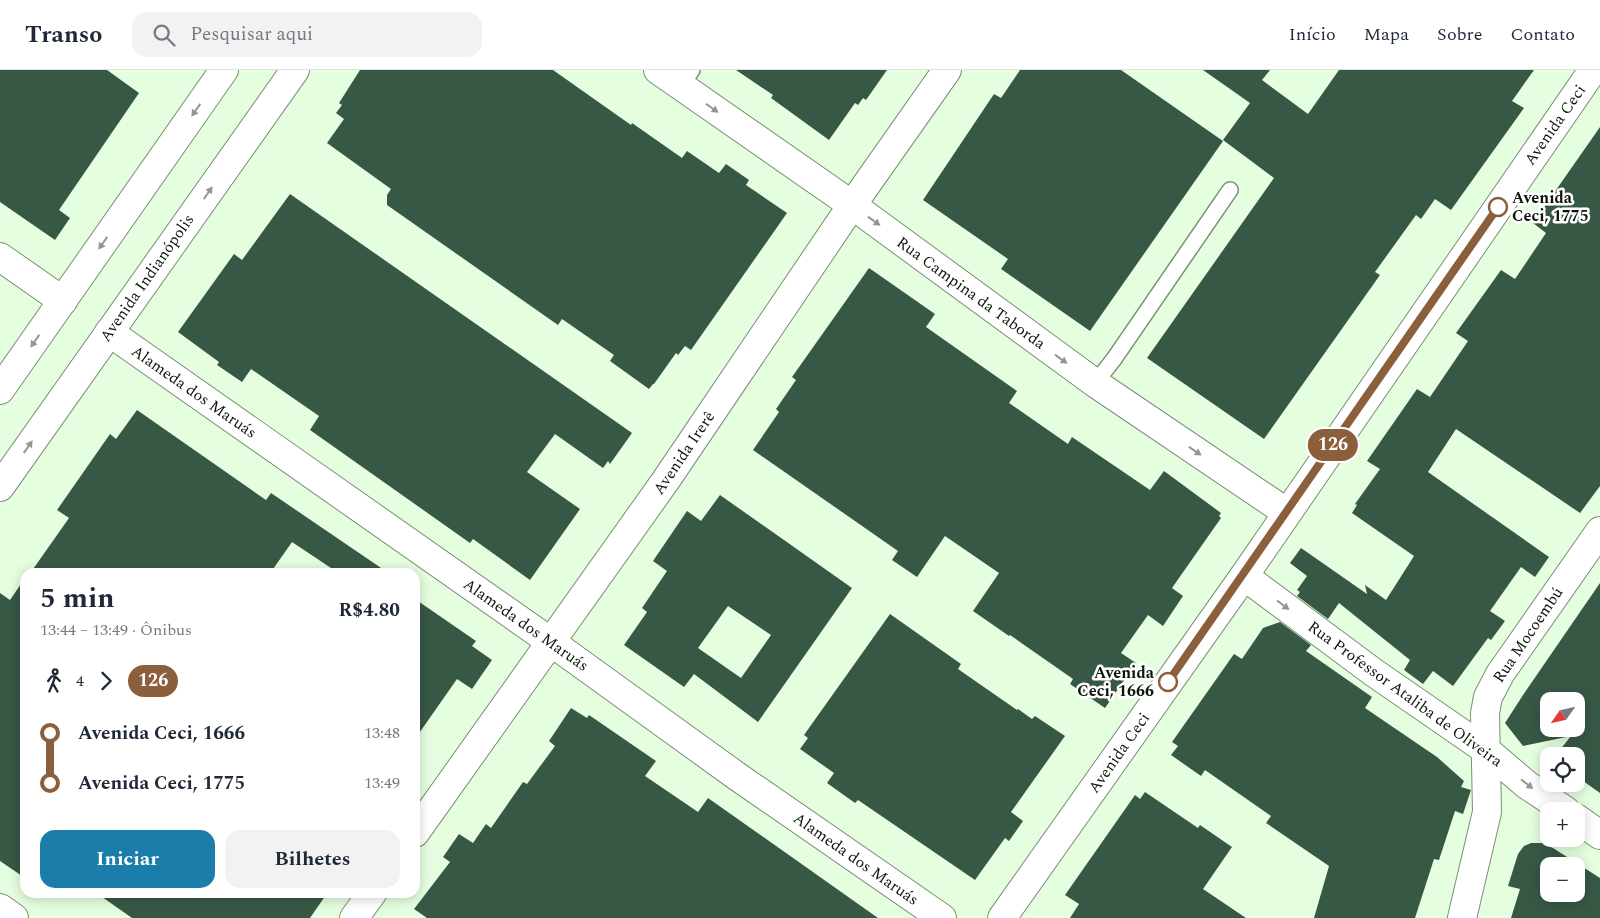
<!DOCTYPE html>
<html lang="pt">
<meta charset="utf-8">
<style>
:root{--surface:#fff;--page:#f2f2f3;--text:#1f2937;--muted:#747a83;--line:#e0e1e3;--accent:#1b7da9}
body{margin:0;font-family:Spectral,serif;background:var(--page);color:var(--text);height:100vh;display:flex;flex-direction:column;font-size:19px;white-space:nowrap}
*{box-sizing:border-box;margin:0}
p{font-size:16px;color:var(--muted)}
.icon{flex:none;width:28px;height:28px;fill:none;stroke:currentColor;stroke-width:2;stroke-linecap:round;stroke-linejoin:round}
.map{position:relative;flex:1;overflow:hidden}
.side{position:absolute;left:20px;top:498px;width:400px;height:330px;display:flex;flex-direction:column;background:var(--surface);border-radius:15px;box-shadow:0 2px 12px #0003}
.side>*{flex:none}
.badge{padding:0 10px;border-radius:16px;font-size:18px;line-height:32px}
.needle{width:32px;rotate:236deg}
.fabs{position:absolute;left:1540px;top:622px;display:grid;gap:10px}
.fabs a{display:grid;place-items:center;width:45px;height:45px;border-radius:10px;background:var(--surface);box-shadow:0 2px 12px #0003;font-size:25px}
.map>.badge{position:absolute;translate:-50% -50%;box-shadow:0 0 0 2px #fff}
.legs{display:flex;align-items:center;gap:8px;height:55px;padding:0 20px;font-size:16px}
.legs p{margin-inline-start:auto}
.head{display:flex;align-items:center;justify-content:space-between;height:85px;padding:0 20px}
h1{font-size:28px;font-weight:700;line-height:38px}
.cta{display:flex;gap:10px;margin-top:auto;padding:10px 20px}
.cta a{flex:1;height:58px;border-radius:15px;background:var(--accent);color:#fff;font-size:20px;font-weight:700;line-height:58px;text-align:center}
.cta a+a{background:var(--page);color:var(--text)}
ul{padding:0 20px;list-style:none}
li{display:flex;align-items:center;gap:18px;height:50px;font-size:19px}
li i{display:grid;place-items:center;width:8px;height:100%;margin:0 6px;background:currentColor}
li i::after{content:'';width:12px;height:12px;margin:-6px;border:4px solid;border-radius:50%;background:var(--surface)}
li p{margin-inline-start:auto}
li:first-child i{background:linear-gradient(#0000 50%,currentColor 0)}
li:last-child i{background:linear-gradient(currentColor 50%,#0000 0)}
header{display:flex;align-items:center;gap:30px;box-sizing:border-box;height:70px;padding:0 25px;background:var(--surface);border-bottom:1px solid var(--line)}
header strong{font-size:24px}
nav{display:flex;gap:28px;margin-inline-start:auto;font-size:18px}
.search{width:350px;height:45px;background:var(--page);display:flex;align-items:center;gap:12px;box-sizing:border-box;padding:0 18px;border-radius:15px;color:var(--muted);font-size:19px}
.map>svg:first-child{display:block}
.building{fill:#385846;fill-rule:evenodd}
.lines{fill:none;stroke-linecap:round;stroke-linejoin:round}
.lane-casing{stroke:#7a9075;stroke-width:18}
.street-casing{stroke:#7a9075;stroke-width:30}
.secondary-casing{stroke:#7a9075;stroke-width:30}
.primary-casing{stroke:#7a9075;stroke-width:30}
.lane{stroke:#fff;stroke-width:15}
.street{stroke:#fff;stroke-width:28}
.secondary{stroke:#fff;stroke-width:28}
.primary{stroke:#fff;stroke-width:28}
.oneway{fill:#939692}
.line-1-casing{stroke:#fff;stroke-width:11}
.line-1{stroke:#8b5e3c;stroke-width:8}
.stop-1-dot{fill:#fff;stroke:#8b5e3c;stroke-width:2.5}
.labels{text-anchor:middle;dominant-baseline:central;stroke-width:5;stroke-linejoin:round;paint-order:stroke}
.street-label{font-size:16px;fill:#0e160c;stroke:#fff}
.stop-label{font-size:16px;font-weight:bold;fill:#0e160c;stroke:#fff;text-anchor:start}
</style>
<header>
<strong>Transo</strong>
<div class="search"><svg class="icon" aria-label="search" viewBox="0 0 24 24"><circle cx="10" cy="10" r="6"/><path d="M15 15l6 6"/></svg>Pesquisar aqui</div>
<nav><a>Início</a><a>Mapa</a><a>Sobre</a><a>Contato</a></nav>
</header>
<div class="map">
<svg width="1600" height="848" viewBox="0 0 1600 848">
<rect width="100%" height="100%" fill="#e5fedf"/>
<path class="building" d="M0,0H107L139,23L59,140L70,148L55,170L0,132Z
M360,0H553L631,55L632,53L682,88L687,81L719,103L726,94L749,110L746,115L787,143L691,280L685,276L678,285L676,283L654,314H653L649,319L610,291L614,285L562,249L558,255L387,135V125L391,119L327,73L344,49L336,43L342,35L339,33Z
M736,0H887L866,30L863,28L858,35L855,33L829,70L771,28L773,25Z
M1020,0H1121L1223,71L1090,261L1001,199L1008,189L923,130L994,24L1001,28Z
M1203,0H1270L1262,10L1308,44L1339,0H1534L1512,31L1524,38L1451,140L1435,129L1421,149L1416,145L1375,202L1380,205L1264,369L1147,288L1274,108L1223,70L1250,33Z
M1600,57V416L1580,443L1456,359L1428,402L1549,487L1535,507L1521,497L1490,541L1505,551L1491,570L1488,568L1453,616L1433,601L1423,614L1404,600L1410,590L1339,533L1328,549L1297,526L1300,522L1297,520L1307,506L1290,493L1301,478L1367,524L1365,515L1386,530L1414,486L1352,443L1357,435L1355,434L1380,399L1367,391L1417,319L1430,327L1468,271L1456,263L1501,200L1515,209L1546,163L1533,153Z
M290,124L632,363L610,394L608,391L603,398L555,364L527,402L580,439L530,510L473,469L470,473L310,360L319,346L251,299L242,312L217,295L219,292L178,262L234,184L242,190Z
M869,198L935,244L926,257L1017,321L1009,333L1068,374L1072,367L1150,420L1164,401L1221,443L1219,446L1221,448L1172,518L1183,526L1163,556L1148,545L1121,583L1136,593L1105,638L1070,614L1073,609L1010,565L1009,566L973,541L999,503L945,466L917,507L892,490L898,481L753,380L779,342L776,339L796,310L792,307Z
M137,340L266,430L271,423L387,502H337L292,472L271,502H31L69,448L57,440L110,364L116,369Z
M720,425L852,518L758,652L694,604L684,617L624,575L647,542L642,538L667,501L653,491L687,441L701,451ZM728,536L771,565L741,608L698,578Z
M25,508V808L0,791V523L10,530Z
M1600,513V723L1576,706V686H1555L1571,666L1523,676L1505,653L1523,625ZM1549,631H1576V659H1549Z
M415,529L476,571L472,576L492,590L472,619L457,609L415,669Z
M890,544L961,594L958,599L1017,640L1018,639L1032,649L1035,646L1065,666L1011,742L1023,751L1009,771L1005,768L975,810L858,730L855,733L827,713L834,703L800,679L808,668L804,665Z
M1280,552L1311,575L1306,581L1372,627L1365,638L1437,687L1464,711L1461,717L1471,720L1463,744L1455,741L1439,790L1434,789L1415,848H1314L1329,796L1266,753L1271,746L1205,700L1201,706L1171,685L1178,676L1172,672L1234,584L1242,589L1263,558Z
M571,638L587,648L589,645L656,691L645,706L698,742L708,728L878,848H427L414,839L450,792L443,787L459,764L473,773L486,754L491,758L523,712L527,714L555,676L549,671Z
M1145,722L1198,758L1200,755L1232,777L1203,819L1246,848H1070L1079,834L1065,825L1135,725L1140,729Z
M1531,773H1542L1553,778L1600,808V848H1511L1520,819L1508,816L1518,784L1524,776ZM1549,796H1576V824H1549Z
M95,822H328L310,848H132Z"/>
<g class="lines">
<g class="lane-casing">
<path id="lane" d="M681,16L692,0
M1095,313L1114,289L1230,120"/>
</g>
<g class="street-casing">
<path id="street" d="M0,187L63,231
M109,262L551,572L738,707L942,848
M1244,506L1373,602L1486,680L1527,715L1566,741
M1576,748L1600,765
M415,763L666,410L852,135L947,0
M0,838L14,848
M354,848L373,822
M1462,848L1487,742L1485,643L1488,627L1500,604L1600,461"/>
</g>
<g class="secondary-casing">
<path id="secondary" d="M658,0L852,135L1095,313L1286,442
M1002,848L1244,506L1593,0"/>
</g>
<g class="primary-casing">
<path id="primary" d="M0,320L224,0
M0,417L295,0"/>
</g>
<use href="#lane" class="lane"/>
<use href="#street" class="street"/>
<use href="#secondary" class="secondary"/>
<use href="#primary" class="primary"/>
</g>
<defs><path id="oneway-solid" d="M-6-.8H1V-3.2L6.5 0L1 3.2V.8H-6Z" transform="scale(1.25)"/></defs>
<g class="oneway">
<use href="#oneway-solid" transform="translate(712 38) rotate(35)"/>
<use href="#oneway-solid" transform="translate(196 40) rotate(125)"/>
<use href="#oneway-solid" transform="translate(208 123) rotate(-55)"/>
<use href="#oneway-solid" transform="translate(874 151) rotate(36)"/>
<use href="#oneway-solid" transform="translate(103 173) rotate(125)"/>
<use href="#oneway-solid" transform="translate(35 271) rotate(125)"/>
<use href="#oneway-solid" transform="translate(1061 289) rotate(36)"/>
<use href="#oneway-solid" transform="translate(28 377) rotate(-55)"/>
<use href="#oneway-solid" transform="translate(1195 381) rotate(34)"/>
<use href="#oneway-solid" transform="translate(1283 535) rotate(37)"/>
<use href="#oneway-solid" transform="translate(1527 714) rotate(38)"/>
</g>
<g class="lines">
<g class="line-1-casing">
<path id="line-1" d="M1168,612L1498,137"/>
</g>
<use href="#line-1" class="line-1"/>
</g>
<g class="stop-1-dot">
<circle cx="1498" cy="137" r="9"/>
<circle cx="1168" cy="612" r="9"/>
</g>
<g class="labels">
<g class="street-label">
<text transform="translate(1555 55) rotate(-55)">Avenida Ceci</text>
<text transform="translate(147 208) rotate(-55)">Avenida Indianópolis</text>
<text transform="translate(971 223) rotate(36)">Rua Campina da Taborda</text>
<text transform="translate(194 322) rotate(35)">Alameda dos Maruás</text>
<text transform="translate(684 383) rotate(-56)">Avenida Irerê</text>
<text transform="translate(526 555) rotate(35)">Alameda dos Maruás</text>
<text transform="translate(1528 565) rotate(-56)">Rua Mocoembú</text>
<text transform="translate(1405 624) rotate(36)">Rua Professor Ataliba de Oliveira</text>
<text transform="translate(1119 683) rotate(-55)">Avenida Ceci</text>
<text transform="translate(856 789) rotate(35)">Alameda dos Maruás</text>
</g>
<g class="stop-label">
<text x="1512" y="128">Avenida<tspan x="1512" dy="18">Ceci, 1775</tspan></text>
<text x="1154" y="603" text-anchor="end">Avenida<tspan x="1154" dy="18">Ceci, 1666</tspan></text>
</g>
</g>
</svg>
<div class="fabs">
<a><svg class="needle" viewBox="-14 -14 28 28"><path d="M0-13l5 13h-10z" fill="#e53935"/><path d="M0 13l5-13h-10z" fill="#747a83"/></svg></a>
<a><svg class="icon" aria-label="locate" viewBox="0 0 24 24"><circle cx="12" cy="12" r="6"/><path d="M12 2v4M12 18v4M2 12h4M18 12h4"/></svg></a>
<a>+</a>
<a>−</a>
</div>
<b class="badge" style="left:1333px;top:375px;background:#8b5e3c;color:#fff">126</b>
<section class="side">
<div class="head"><div><h1>5 min</h1><p>13:44 – 13:49 · Ônibus</p></div><b>R$4.80</b></div>
<div class="legs"><svg class="icon" aria-label="walk" viewBox="0 0 24 24"><circle cx="13" cy="4" r="2"/><path d="M13 8l-2 6 4 7M11 14l-3 7M7 12l3-4h3l4 4"/></svg>4<svg class="icon" aria-label="forward" viewBox="0 0 24 24"><path d="M9 5l7 7-7 7"/></svg><b class="badge" style="background:#8b5e3c;color:#fff">126</b></div>
<ul>
<li><i style="color:#8b5e3c"></i><b>Avenida Ceci, 1666</b><p>13:48</p></li>
<li><i style="color:#8b5e3c"></i><b>Avenida Ceci, 1775</b><p>13:49</p></li>
</ul>
<div class="cta"><a>Iniciar</a><a>Bilhetes</a></div>
</section>
</div>
